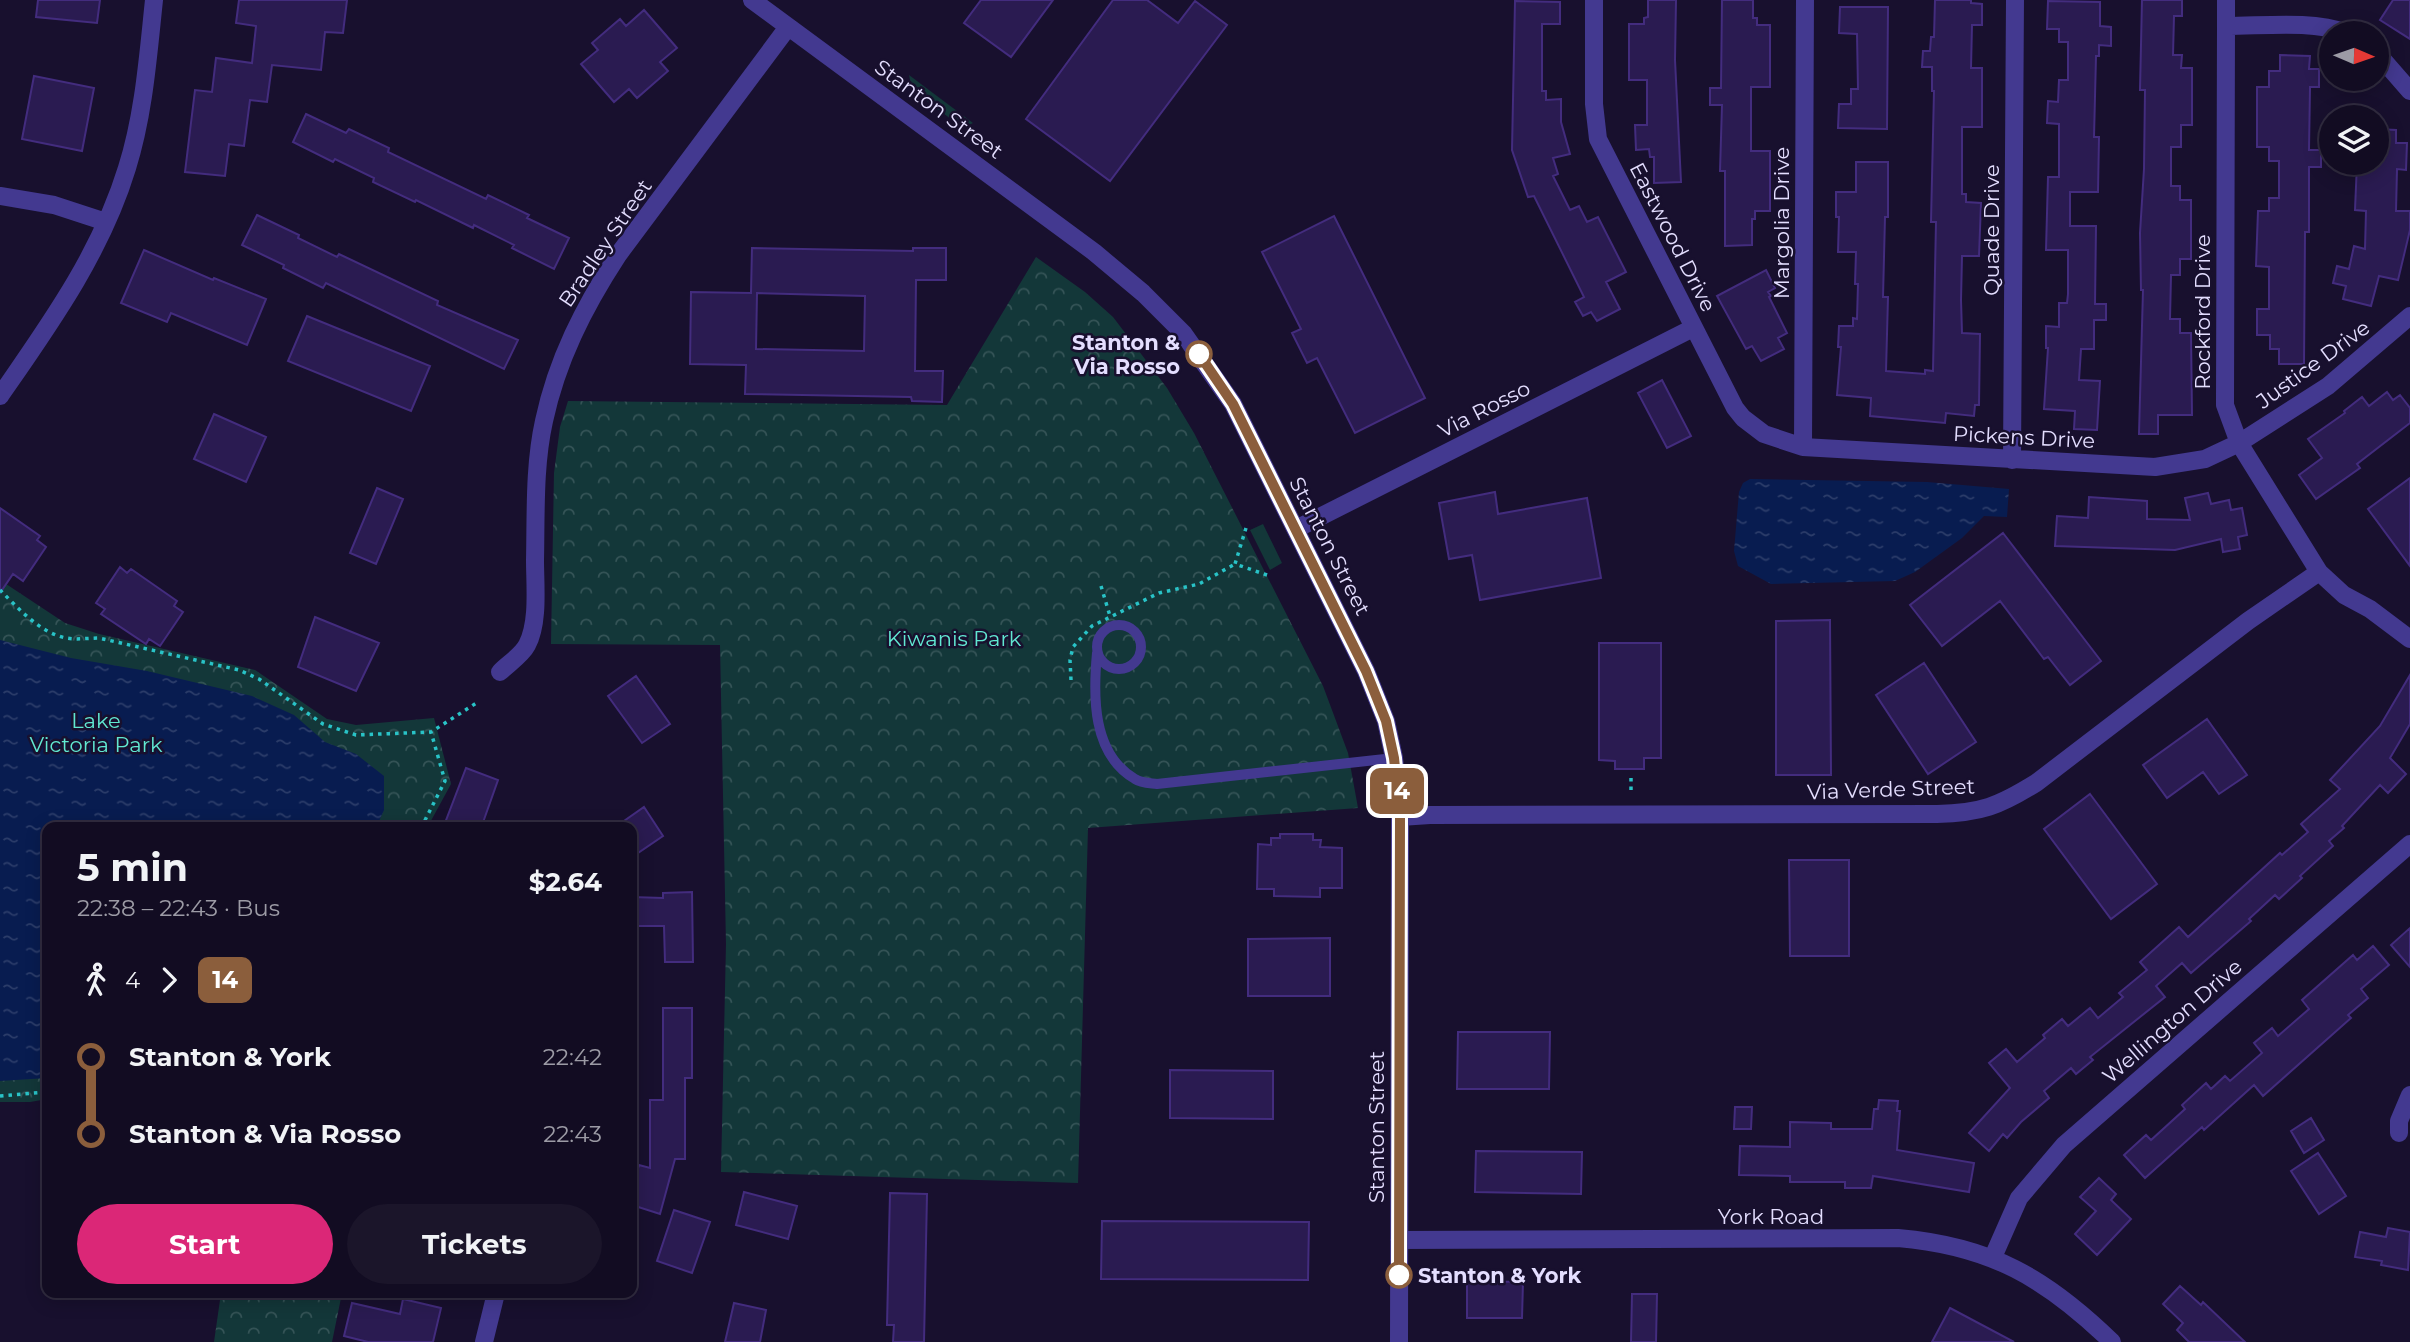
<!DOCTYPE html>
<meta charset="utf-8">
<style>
:root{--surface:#120c22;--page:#1b152a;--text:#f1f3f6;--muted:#9c9ba5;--line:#312c40;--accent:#db2777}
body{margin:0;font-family:Montserrat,sans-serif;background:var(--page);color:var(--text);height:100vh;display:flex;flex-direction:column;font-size:26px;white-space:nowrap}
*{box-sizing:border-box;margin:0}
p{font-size:23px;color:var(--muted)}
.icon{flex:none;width:38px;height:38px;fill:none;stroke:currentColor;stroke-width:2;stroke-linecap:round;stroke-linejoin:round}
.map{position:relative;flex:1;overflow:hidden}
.details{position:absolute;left:42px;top:822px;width:595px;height:476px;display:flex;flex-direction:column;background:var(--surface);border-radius:14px;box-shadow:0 4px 18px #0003,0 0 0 2px var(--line)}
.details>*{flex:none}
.badge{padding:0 14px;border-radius:10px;font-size:24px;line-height:46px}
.needle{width:46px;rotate:92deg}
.fabs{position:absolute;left:2319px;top:21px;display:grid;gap:14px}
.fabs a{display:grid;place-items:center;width:70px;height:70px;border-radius:50%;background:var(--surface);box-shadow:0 4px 18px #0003,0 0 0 2px var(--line);font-size:35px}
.map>.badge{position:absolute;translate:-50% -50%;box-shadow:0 0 0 4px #fff}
.legs{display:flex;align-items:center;gap:10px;height:77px;padding:0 35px;font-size:23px}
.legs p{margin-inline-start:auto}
.summary{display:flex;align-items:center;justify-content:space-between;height:119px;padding:0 35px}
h1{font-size:38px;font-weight:700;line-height:52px}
.button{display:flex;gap:14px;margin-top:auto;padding:14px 35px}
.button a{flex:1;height:80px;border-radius:42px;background:var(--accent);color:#fff;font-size:28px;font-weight:700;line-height:80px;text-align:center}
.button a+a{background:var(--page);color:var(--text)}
ul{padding:0 35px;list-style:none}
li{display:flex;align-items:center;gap:24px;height:77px;font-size:26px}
li i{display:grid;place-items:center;width:10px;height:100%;margin:0 9px;background:currentColor}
li i::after{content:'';width:18px;height:18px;margin:-9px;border:5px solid;border-radius:50%;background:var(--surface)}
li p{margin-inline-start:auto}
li:first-child i{background:linear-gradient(#0000 50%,currentColor 0)}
li:last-child i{background:linear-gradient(currentColor 50%,#0000 0)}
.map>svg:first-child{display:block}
.grass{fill:#133739}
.park{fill:url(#park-crowns)}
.water{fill:url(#water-ripples)}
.building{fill:#2a1b51;stroke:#432c7e;stroke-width:2;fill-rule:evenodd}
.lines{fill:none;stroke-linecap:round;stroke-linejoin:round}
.path{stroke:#29c3c7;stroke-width:3.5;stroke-dasharray:3.5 5;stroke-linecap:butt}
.lane{stroke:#433990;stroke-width:10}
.street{stroke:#433990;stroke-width:18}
.line-1-casing{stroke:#fff;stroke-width:16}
.line-1{stroke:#8b5e3c;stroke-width:10}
.stop-1-dot{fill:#fff;stroke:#8b5e3c;stroke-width:3.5}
.labels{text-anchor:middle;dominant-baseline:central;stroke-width:5;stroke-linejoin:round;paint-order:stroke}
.street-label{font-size:21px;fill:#e4deff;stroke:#18102e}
.stop-label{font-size:21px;font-weight:bold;fill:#e4deff;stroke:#18102e;text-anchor:end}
.park-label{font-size:21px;fill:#61e8d2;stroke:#18102e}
</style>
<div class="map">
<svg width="2410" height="1342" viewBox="0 0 2410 1342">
<defs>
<pattern id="park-crowns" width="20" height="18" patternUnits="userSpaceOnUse" patternTransform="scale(1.75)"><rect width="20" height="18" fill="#133739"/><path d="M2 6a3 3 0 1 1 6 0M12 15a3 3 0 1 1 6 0" fill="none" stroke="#355457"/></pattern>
<pattern id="water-ripples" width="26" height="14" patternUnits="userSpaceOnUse" patternTransform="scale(1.75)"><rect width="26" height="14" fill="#081c50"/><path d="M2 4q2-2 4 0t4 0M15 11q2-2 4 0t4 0" fill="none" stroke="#2c3d6a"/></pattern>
</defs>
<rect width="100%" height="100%" fill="#18102e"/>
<path class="grass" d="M909,75L973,123L963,128L912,90Z
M1263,524L1282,563L1270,570L1250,530Z"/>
<path class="park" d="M1036,257L1085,292L1113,317L1167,388L1194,433L1323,686L1348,753L1358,808L1088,828L1078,1183L721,1172L726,944L720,645L551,644L554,473L560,427L568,401L947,405Z
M0,580L65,623L99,634L255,670L327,719L356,725L434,718L451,784L427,828H47V1099L30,1102H0Z
M221,1293H342L332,1342H214Z"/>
<path class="water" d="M1750,479L1927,482L2009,489L2007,517L1984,516L1962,538L1915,572L1895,581L1771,584L1738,566L1734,551L1739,492L1743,483Z
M0,640L71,658L147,671L252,696L294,715L325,742L356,754L384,776V810L376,828H47V1078L0,1081Z"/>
<path class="building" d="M38,0H100L97,23L36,17Z
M239,0H347L343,33L325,32L321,70L272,65L267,102L250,100L244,146L229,144L225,176L185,172L195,90L212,92L216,58L252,63L256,26L236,23Z
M981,0H1053L1011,57L964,23Z
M1113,0H1147L1178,23L1195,1L1227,25L1110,181L1026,119Z
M1648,0H1676L1675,60L1681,182L1654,183V157H1650L1649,149L1636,150L1635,125H1647V80H1629V24H1644V18L1648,17Z
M1722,0H1753V18H1757V25H1770V87H1751V151H1770V211H1755V219H1752V245L1725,246V171H1720L1722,105H1710V88H1721Z
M1935,0H1971V3L1982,4V25H1972L1971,68H1982V127H1962V194H1966V202L1981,203L1979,256H1962L1961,300L1962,333L1980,334L1979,405H1975L1974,416L1946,413L1945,423L1870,416L1871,398L1837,395L1841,347H1838L1839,326H1853V318L1857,319L1858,284H1855L1856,252H1838L1839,217H1836V192H1856V162H1888V217H1885L1883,297H1888L1886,371L1925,374V370L1933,371L1936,222H1931L1934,91H1932V67H1922L1923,51H1930L1931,37H1934Z
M2142,0H2182V16H2174L2173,55H2182L2181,68H2192V125H2181V147H2171V186H2180V200H2191V259H2180V275H2171L2170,319H2180V333H2191L2192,415H2158V434H2139L2143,290H2141L2140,233L2144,169L2145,90H2140Z
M2393,0H2410V39L2380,20Z
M1515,1L1560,2V24H1542V91H1546V100L1561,99V122L1570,154L1553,158L1558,174L1553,176L1570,210L1579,206L1587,222L1598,217L1626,272L1606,282L1620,309L1597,321L1591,312L1583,316L1575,302L1584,297L1534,196L1528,197L1512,150Z
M2048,1L2100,2V26L2111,27V46L2099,45V56H2096L2094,137H2099L2098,192H2070V226H2096L2095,304H2106V320H2094V349H2081L2079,380L2100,381L2097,430L2074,429L2075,411L2044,409L2048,348H2046V326L2059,327V303H2067L2068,294V250H2046L2048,177H2059V124L2047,123L2048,101L2058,102L2059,80H2068V42H2059V29H2047Z
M1840,7H1888L1887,129L1838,128L1839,104H1851V89H1858L1857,34L1839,33Z
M644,10L677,48L660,62L668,71L637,98L629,89L614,102L581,64L598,50L592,43L620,19L626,26Z
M2280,55L2310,56L2309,69H2319V87H2310L2309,150H2321V167H2309V232H2305L2304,364H2279V349H2270V335H2257V309H2269V267L2256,266L2258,211H2269V198H2279V161H2269V147H2257V87H2269V71H2280Z
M34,76L94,88L82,151L22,139Z
M306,114L346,133L349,129L389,148L388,152L486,199L488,195L529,215L527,218L569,238L554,269L512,248L514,245L474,225L473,228L416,200L415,202L373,182L374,178L335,159L333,162L293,142Z
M2376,129L2396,130V143H2407L2406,170L2397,169L2396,211H2410V230L2398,280L2379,276L2371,306L2343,299L2346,286L2333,283L2337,266L2349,269L2354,246L2365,249L2366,211L2355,210L2357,163H2376Z
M257,215L299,235L298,238L337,257L339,254L438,301L437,305L518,340L504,369L326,283L323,288L283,268L284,265L242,245Z
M1334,216L1425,398L1355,433L1317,358L1307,363L1292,333L1301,329L1262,252Z
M752,248L913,251V248H946V280H916L915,371H943L942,402L912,401L911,397L745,394L746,365L690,364L691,292L751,293ZM757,293L865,296L864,351L756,349Z
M144,250L213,280L214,278L266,299L247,345L171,313L167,322L121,303Z
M1766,270L1775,288L1768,292L1771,296L1769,297L1787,333L1778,338L1784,349L1761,361L1752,346L1746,349L1717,296Z
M307,316L430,366L411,411L288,361Z
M1662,380L1691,436L1667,448L1638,393Z
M2387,392L2393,400L2400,395L2410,408V423L2357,464L2360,468L2316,499L2299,475L2322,458L2308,439L2345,413L2344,411L2362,397L2369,406Z
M214,414L266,437L246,482L194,459Z
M2410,478V566L2368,509Z
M377,488L403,499L376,564L350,553Z
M1495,492L1498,514L1587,498L1601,578L1480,600L1472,555L1449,559L1439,503Z
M2208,493L2211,504L2229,500L2231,510L2242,508L2247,535L2238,537L2240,549L2223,552L2221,539L2175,550L2055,546L2057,516L2088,518L2089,497L2147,501V519L2190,520L2185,498Z
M0,508L40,536L37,540L46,547L23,581L13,574L0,593Z
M2003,533L2101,661L2070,685L2048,657L2044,659L2000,601L1942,646L1910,605Z
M120,567L127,573L131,569L177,601L174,606L183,612L160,646L149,639L146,644L101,614L105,609L96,603Z
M315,617L379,643L356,691L298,667Z
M1830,620L1831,775H1776V621Z
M1599,643H1661V758H1644V769H1615V761L1599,760Z
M1924,663L1976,742L1928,774L1876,695Z
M2410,675V724L2390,758L2406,774L2388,793L2380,785L2342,826L2344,828L2329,841L2333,846L2300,876L2302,878L2279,899L2275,895L2249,919L2251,921L2191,973L2182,963L2156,986L2165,997L2090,1057L2093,1060L2076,1074L2071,1068L2044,1091L2049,1098L2021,1122L2007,1138L2003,1134L1989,1151L1969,1133L2010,1088L1989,1063L2006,1049L2017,1062L2045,1038L2043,1035L2062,1019L2068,1026L2090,1008L2098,1018L2123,997L2119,993L2147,970L2140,962L2179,927L2188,937L2280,853L2282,855L2308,832L2301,824L2340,789L2330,780L2380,726Z
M636,676L670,724L642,743L608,696Z
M2207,719L2247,775L2219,794L2203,772L2167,798L2143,765Z
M466,768L498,780L481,828H459L445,823Z
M2090,794L2157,884L2111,919L2044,829Z
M644,807L663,836L632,857V828H614Z
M1280,834H1313V840H1321L1320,847L1342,848V888H1320V897L1274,896V889H1257L1258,844L1271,845V838H1280Z
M1789,860H1849V956H1790Z
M692,892L693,962H665L664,926H632V897L663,898V893Z
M2410,928V967L2391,945Z
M1330,938V996H1248V939Z
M2373,946L2389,965L2361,989L2368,998L2348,1015L2351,1018L2263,1096L2254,1085L2204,1130L2202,1127L2145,1178L2124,1155L2146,1135L2151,1140L2185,1109L2182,1105L2206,1083L2211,1089L2225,1076L2230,1081L2262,1053L2254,1043L2272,1028L2278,1036L2309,1009L2302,1000L2353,955L2357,960Z
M663,1008H692V1078H685V1159H675L660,1214L632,1205V1190L639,1165L650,1168V1100H663Z
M1458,1032H1550L1549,1089H1457Z
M1170,1070L1273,1071V1119L1170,1118Z
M1879,1100L1898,1101L1897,1111H1900L1897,1150L1974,1163L1969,1192L1873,1176L1871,1188H1845V1182H1790V1176L1739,1175L1740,1146L1790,1147V1122L1831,1123V1129H1872L1874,1109H1878Z
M1735,1107H1752L1751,1129H1734Z
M2311,1118L2324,1140L2304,1153L2291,1131Z
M1476,1151L1582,1152L1581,1194L1475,1192Z
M2318,1153L2346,1196L2319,1214L2291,1171Z
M2099,1178L2116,1194L2111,1200L2131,1219L2097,1255L2075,1234L2096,1211L2080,1197Z
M744,1192L797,1206L788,1239L736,1225Z
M890,1193L927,1194L924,1342H893L894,1325H887Z
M674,1210L710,1222L692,1273L657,1261Z
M1102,1221L1309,1222L1308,1280L1101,1279Z
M2388,1228L2410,1232L2408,1270L2381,1265L2382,1261L2355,1257L2360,1232L2386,1237Z
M1467,1281L1523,1282L1522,1318H1467Z
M2180,1286L2201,1305L2203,1302L2245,1342H2189L2177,1330L2183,1323L2163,1304Z
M1632,1294H1657L1656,1342H1631Z
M403,1299L441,1308L433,1342H368L344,1336L352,1303L400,1314Z
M734,1303L766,1310L760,1342H725Z
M1950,1308L2014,1342H1932Z"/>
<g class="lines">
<path class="path" d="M1246,528L1235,564L1270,576
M1101,586L1110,616
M0,590C18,608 40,633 66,638C77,640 88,638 99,638L239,670L259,679L323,724L356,735L431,732L478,702
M1071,680L1070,660L1073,647L1092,626L1159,593L1199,584L1235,564
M1631,778V793
M421,828L445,781L431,732
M0,1096L47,1092"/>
<path class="lane" d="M1097 647a22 22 0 1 1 44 0a22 22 0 1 1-44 0Z
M1097,653C1093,696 1092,754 1135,779C1141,783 1150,783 1157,784L1394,758"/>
<path class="street" d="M752,0L1094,252L1143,293L1183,333L1233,404L1366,671L1386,721L1394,758L1400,817L1399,1342
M1594,0V104L1598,139L1735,408L1743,418L1764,434L1803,447L2155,467L2205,459L2239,443L2328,386L2410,316
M2226,0V26C2265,26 2311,20 2347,33
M2226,26L2225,405L2239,443L2319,572
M2376,52L2410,91
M0,196L54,205L106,222
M0,396C50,324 101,253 127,168C144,114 148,56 154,0
M1803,447L1805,0
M2012,460L2015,0
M1296,529L1693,328
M500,672C508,664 522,655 527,645C539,623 535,585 535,560C536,514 534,466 544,421C557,360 584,307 618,255L788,27
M1400,817L1430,815L1937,814C1981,813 1999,806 2036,783L2248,621L2319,572L2344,595L2370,609L2410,639
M2399,1133V1121L2410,1095
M1399,1240L1898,1238C1991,1246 2046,1278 2112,1342
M1993,1257L2019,1198L2064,1145L2410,844
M484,1342L496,1293"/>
</g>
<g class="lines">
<g class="line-1-casing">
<path id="line-1" d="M1199,354L1233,404L1366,671L1386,721L1394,758L1400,817L1399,1275"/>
</g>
<use href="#line-1" class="line-1"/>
</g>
<g class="stop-1-dot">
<circle cx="1199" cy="354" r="12"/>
<circle cx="1399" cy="1275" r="12"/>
</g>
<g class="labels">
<g class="street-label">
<text transform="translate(939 109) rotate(36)">Stanton Street</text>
<text transform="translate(1781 223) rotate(-90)">Margolia Drive</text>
<text transform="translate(1991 230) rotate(-90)">Quade Drive</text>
<text transform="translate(1673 237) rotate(63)">Eastwood Drive</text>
<text transform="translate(605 243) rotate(-56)">Bradley Street</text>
<text transform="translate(2202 312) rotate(-90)">Rockford Drive</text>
<text transform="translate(2313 364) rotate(-36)">Justice Drive</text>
<text transform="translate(1484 409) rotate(-27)">Via Rosso</text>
<text transform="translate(2024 437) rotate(3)">Pickens Drive</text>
<text transform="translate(1330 546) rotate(63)">Stanton Street</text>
<text transform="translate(1891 789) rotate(-2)">Via Verde Street</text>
<text transform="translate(2172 1021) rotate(-41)">Wellington Drive</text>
<text transform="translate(1376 1127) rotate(-90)">Stanton Street</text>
<text x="1771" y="1216">York Road</text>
</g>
<g class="stop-label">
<text x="1180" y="342">Stanton &amp;<tspan x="1180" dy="24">Via Rosso</tspan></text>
<text x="1418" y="1275" text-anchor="start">Stanton &amp; York</text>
</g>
<g class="park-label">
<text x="954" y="638">Kiwanis Park</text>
<text x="96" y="720">Lake<tspan x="96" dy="24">Victoria Park</tspan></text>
</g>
</g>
</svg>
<div class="fabs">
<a><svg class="needle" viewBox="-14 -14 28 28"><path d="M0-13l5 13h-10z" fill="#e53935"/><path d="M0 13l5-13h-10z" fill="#9c9ba5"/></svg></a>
<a><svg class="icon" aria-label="layers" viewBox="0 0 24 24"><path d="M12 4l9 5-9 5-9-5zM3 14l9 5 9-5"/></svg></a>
</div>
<b class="badge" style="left:1397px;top:791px;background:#8b5e3c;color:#fff">14</b>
<section class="details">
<div class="summary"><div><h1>5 min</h1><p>22:38 – 22:43 · Bus</p></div><b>$2.64</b></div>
<div class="legs"><svg class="icon" aria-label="walk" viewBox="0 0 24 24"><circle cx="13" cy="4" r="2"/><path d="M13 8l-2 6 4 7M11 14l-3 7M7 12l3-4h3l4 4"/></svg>4<svg class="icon" aria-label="forward" viewBox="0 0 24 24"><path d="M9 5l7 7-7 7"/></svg><b class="badge" style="background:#8b5e3c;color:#fff">14</b></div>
<ul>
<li><i style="color:#8b5e3c"></i><b>Stanton &amp; York</b><p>22:42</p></li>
<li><i style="color:#8b5e3c"></i><b>Stanton &amp; Via Rosso</b><p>22:43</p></li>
</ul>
<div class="button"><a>Start</a><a>Tickets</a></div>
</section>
</div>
